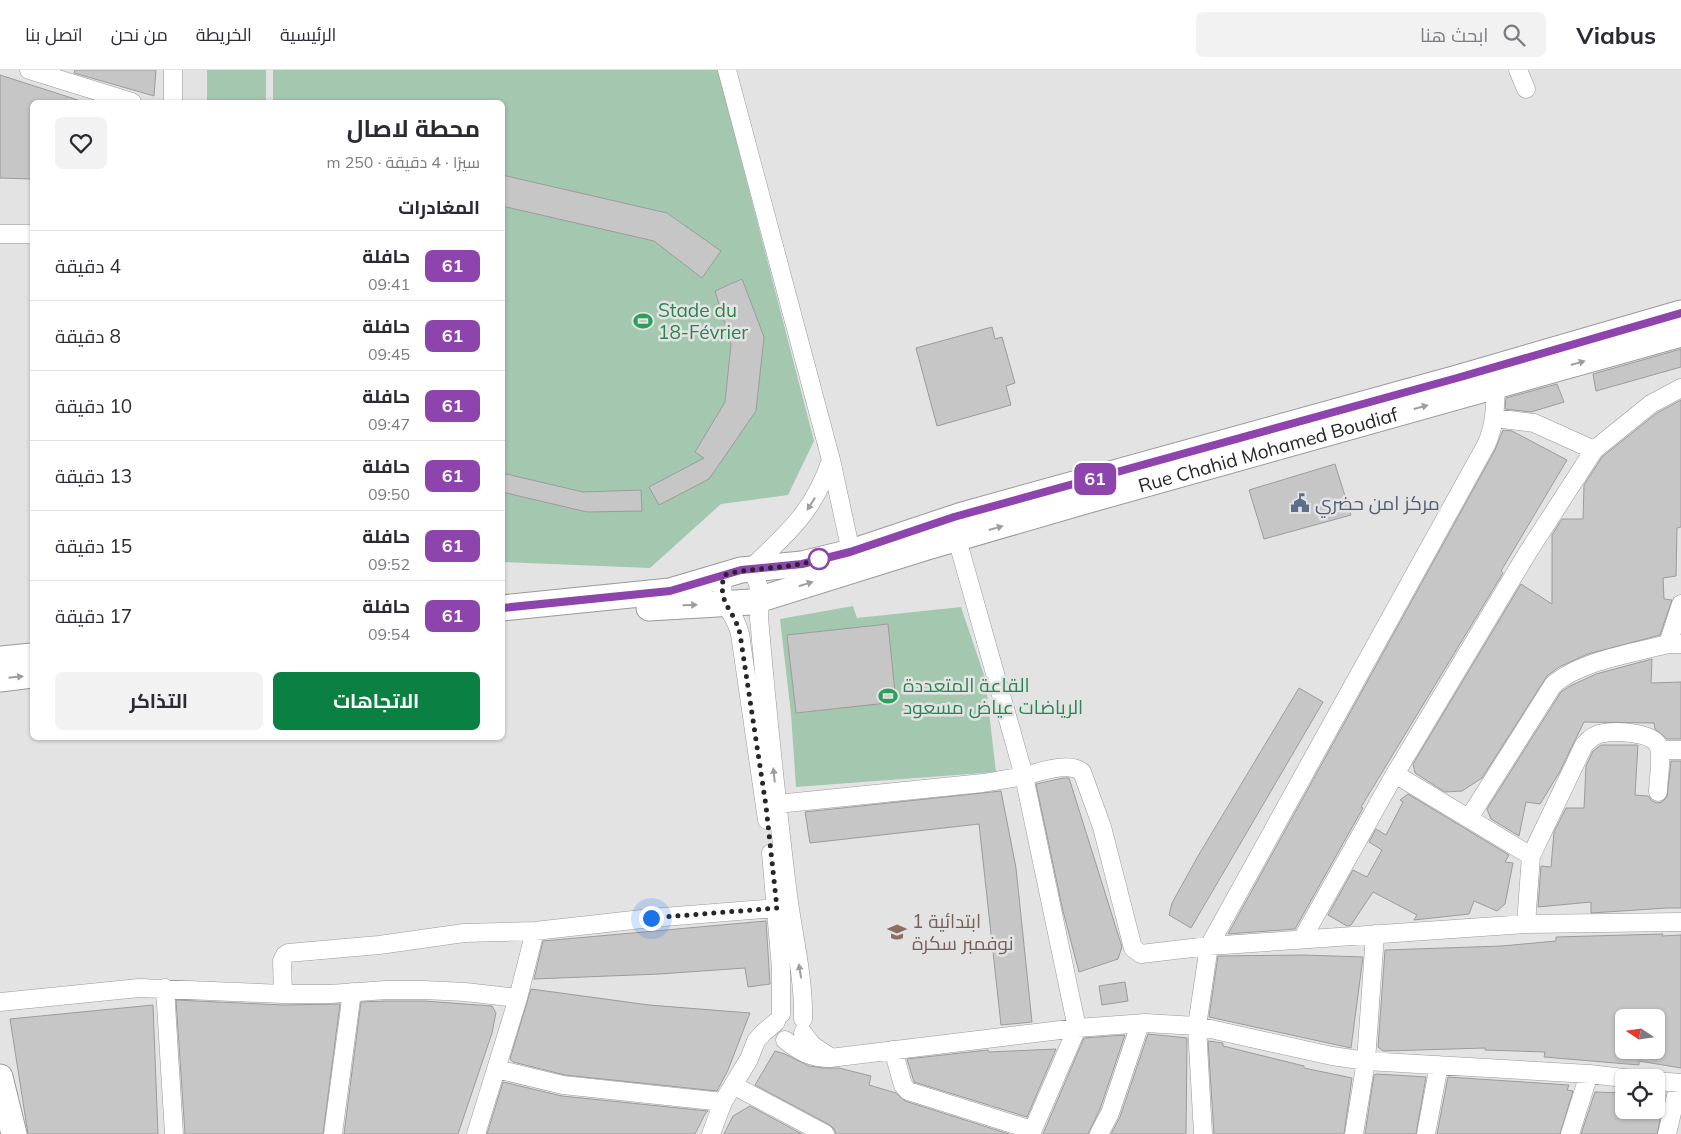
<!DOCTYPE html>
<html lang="ar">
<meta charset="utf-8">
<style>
:root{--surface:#fff;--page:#f2f2f3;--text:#2b2b33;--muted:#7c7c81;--line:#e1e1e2;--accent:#0b8043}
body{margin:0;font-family:Mulish,Cairo,sans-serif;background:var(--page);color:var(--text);direction:rtl;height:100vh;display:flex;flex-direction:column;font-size:19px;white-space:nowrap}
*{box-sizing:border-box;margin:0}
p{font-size:16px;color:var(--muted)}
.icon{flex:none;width:28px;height:28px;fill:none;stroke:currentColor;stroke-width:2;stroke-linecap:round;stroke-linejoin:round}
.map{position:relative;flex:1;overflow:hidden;direction:ltr}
.sheet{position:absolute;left:30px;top:30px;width:475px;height:640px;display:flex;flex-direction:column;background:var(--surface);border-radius:8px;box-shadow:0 1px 4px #0004;direction:rtl}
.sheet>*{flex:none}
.badge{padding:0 10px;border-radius:8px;font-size:18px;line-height:32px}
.needle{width:32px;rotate:283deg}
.controls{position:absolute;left:1615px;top:939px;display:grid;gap:10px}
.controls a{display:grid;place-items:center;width:50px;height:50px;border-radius:8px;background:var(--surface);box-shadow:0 1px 4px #0004;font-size:25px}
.you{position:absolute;width:25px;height:25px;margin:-12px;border:4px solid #fff;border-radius:50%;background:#1a73e8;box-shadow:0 0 0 8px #1a73e833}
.map>.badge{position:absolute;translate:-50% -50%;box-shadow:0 0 0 2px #fff}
h2{padding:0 25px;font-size:19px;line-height:45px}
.round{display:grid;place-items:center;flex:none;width:52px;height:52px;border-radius:8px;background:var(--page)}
.headline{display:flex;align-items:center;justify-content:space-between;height:85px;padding:0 25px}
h1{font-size:24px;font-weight:700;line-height:38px}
.primary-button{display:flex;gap:10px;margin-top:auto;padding:10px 25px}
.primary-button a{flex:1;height:58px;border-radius:8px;background:var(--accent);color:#fff;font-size:20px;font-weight:700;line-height:58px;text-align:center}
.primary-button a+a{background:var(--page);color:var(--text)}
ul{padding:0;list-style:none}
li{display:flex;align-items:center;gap:15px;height:70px;padding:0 25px;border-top:1px solid var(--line)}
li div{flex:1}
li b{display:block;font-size:19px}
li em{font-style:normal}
li .badge{min-width:55px;font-weight:700;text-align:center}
header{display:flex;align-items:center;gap:30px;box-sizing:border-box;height:70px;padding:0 25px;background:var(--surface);border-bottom:1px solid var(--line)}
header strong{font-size:24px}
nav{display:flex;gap:28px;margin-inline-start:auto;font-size:18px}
.search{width:350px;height:45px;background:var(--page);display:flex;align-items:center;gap:12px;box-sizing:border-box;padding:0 18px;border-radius:8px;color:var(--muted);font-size:19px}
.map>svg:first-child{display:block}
.green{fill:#a4c7b0}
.building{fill:#c7c6c7;stroke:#9c9b9c;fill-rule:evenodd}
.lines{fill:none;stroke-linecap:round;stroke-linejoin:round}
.street-casing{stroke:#99999a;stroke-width:19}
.secondary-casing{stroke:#99999a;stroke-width:27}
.street{stroke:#fff;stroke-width:18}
.secondary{stroke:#fff;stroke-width:25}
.oneway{fill:#9e9e9e}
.line-casing{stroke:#fff;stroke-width:11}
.line{stroke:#8e44ad;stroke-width:8}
.walk{stroke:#272728;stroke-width:5;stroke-dasharray:0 9}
.stop-dot{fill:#fff;stroke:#8e44ad;stroke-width:2.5}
.labels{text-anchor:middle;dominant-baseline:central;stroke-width:5;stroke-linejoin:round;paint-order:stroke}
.leisure-label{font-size:19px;fill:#27864d;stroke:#e3e3e4;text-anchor:start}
.street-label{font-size:19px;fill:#272728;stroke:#e3e3e4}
.service-label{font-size:19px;fill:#4e5e75;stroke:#e3e3e4;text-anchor:start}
.education-label{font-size:19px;fill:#785e54;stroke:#e3e3e4;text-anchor:start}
</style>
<header>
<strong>Viabus</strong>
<div class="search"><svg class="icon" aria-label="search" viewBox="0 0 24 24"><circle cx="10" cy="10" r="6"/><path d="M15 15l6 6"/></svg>ابحث هنا</div>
<nav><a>الرئيسية</a><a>الخريطة</a><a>من نحن</a><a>اتصل بنا</a></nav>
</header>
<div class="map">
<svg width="1681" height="1064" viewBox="0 0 1681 1064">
<rect width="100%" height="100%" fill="#e3e3e4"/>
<path class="green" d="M207,0H266V32H207Z
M273,0H718L814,371L788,425L721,434L650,498L503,492L502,32H273Z
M853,536L857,548L961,537L985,608L996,702L796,717L791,644L780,549Z"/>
<path class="building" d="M75,0H156L154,26L74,3Z
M0,5L78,30V32H32V109L0,108Z
M502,105L667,143L721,181L702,208L654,171L502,136Z
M742,209L764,267L756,341L709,409L659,435L649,417L704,388L695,382L725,332L731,274L715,221Z
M992,257L995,269L1002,267L1015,313L1006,316L1011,335L937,356L916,278Z
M1681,279V297L1596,321L1593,304Z
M1557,314L1564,332L1531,342L1505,339L1506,328Z
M1681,330V457L1677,458L1676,506L1663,508L1664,529L1672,530L1660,565L1588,584L1559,597L1547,606L1482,708L1462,721L1445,722L1415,703L1413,694L1521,514L1552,534V465L1562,449H1583L1584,415L1602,387L1657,343Z
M1503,360L1512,361L1567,390L1501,501L1503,503L1361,737L1363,738L1295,859L1228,864L1495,380Z
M1335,394L1351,445L1264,469L1249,420Z
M502,403L583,422L641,420L642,441L587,442L502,422Z
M888,554L896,632L796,643L787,565Z
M1652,589L1651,613L1681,612V669H1667L1655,659L1654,653L1584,652L1559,703L1540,734L1526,732L1519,766L1491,749L1487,739L1561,622L1570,616L1596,604Z
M1299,618L1323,632L1191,858L1169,845L1172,833L1198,786Z
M1601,675H1638L1635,725L1648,726L1652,731L1657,733L1662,732L1667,727L1671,691H1681V838H1667L1591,843V832L1538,837L1541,796L1551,797L1554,762L1566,738H1584L1586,696L1593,681Z
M1063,708H1069L1122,877L1118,889L1079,902L1063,841L1036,714Z
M1001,721L1016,798L1032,952L1001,955L979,754L810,773L805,742Z
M1408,724L1509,785L1505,792L1513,793L1505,834L1497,841L1474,831L1469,844L1414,850L1417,845L1373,822L1351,855L1347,856L1328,845L1353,800L1367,807L1382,780L1369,772L1376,759L1386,765L1403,732L1400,730Z
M766,851L770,914L748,917L745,898L659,904L534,909L543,871Z
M1663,864L1662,866L1681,865V998L1639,991V995L1544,987L1545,982L1485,980V978L1385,981H1383L1378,977L1385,880L1502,876L1556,871V867ZM1624,948H1656V980H1624Z
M1304,885L1363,887L1351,978L1209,947L1218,886Z
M1125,912L1128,931L1102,935L1099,916Z
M531,919L649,935L750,943L728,1000L717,1021L565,1005L513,992L510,989Z
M176,930L283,935L340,934L323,1064H185Z
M386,931H424L492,936L496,943L492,963L458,1064H344L361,932Z
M153,935L158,1064H28L10,949Z
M1148,964L1187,968L1186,1064H1111L1120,1047Z
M1125,965L1100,1039L1088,1064H1043L1084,968Z
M1208,971L1223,973V976L1304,996V998L1352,1008L1344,1064H1214Z
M1056,979L1027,1047L914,1012L907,989L988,980L989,982Z
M775,981L785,984L809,996L823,998H839L871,1006L869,1015L896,1023L905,1031L1009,1064H836L834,1059L830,1055L755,1015Z
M1377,1004L1426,1007L1416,1064H1365L1374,1005Z
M1448,1007L1569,1015L1567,1020L1573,1021L1560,1064H1437Z
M503,1012L562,1026L708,1041L705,1044L695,1064H487Z
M1595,1022L1624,1023V1040H1656V1024L1665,1025L1657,1064H1581Z
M750,1036L802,1064H724L733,1046Z"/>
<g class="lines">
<g class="street-casing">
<path id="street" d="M29,0L132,32
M727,0L831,390L851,482
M1518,0L1526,19
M173,32V0
M0,164H32
M1494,348L1534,353L1594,380
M724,505C717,536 734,538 740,564L767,750
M1668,574L1681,534
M1660,680H1681
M1395,704L1531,786
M777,734L983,713L1024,706L957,469
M1469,748L1553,615C1580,591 1633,583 1668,574H1681
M771,783L781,899V944
M1526,854L1531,786L1584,675C1589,669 1595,664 1604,663C1617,661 1651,662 1658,675C1663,685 1658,711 1658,722
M1302,869L1395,704L1528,482L1594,380L1651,334L1681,318
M165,918L174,1064
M283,924L282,891L285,885L288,883L379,875L464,863L535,861L651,848L777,838
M0,932L139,918L283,924H330L386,920H424L465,922L518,928
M803,949C804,905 792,861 787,817C776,727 767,638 759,548C760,529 762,514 750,499C788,463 814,441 831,390
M803,963L812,975L830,987
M785,970C800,982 811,988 830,988L1077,958L1145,953L1197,956L1332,986L1366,991L1589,1004L1624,1008
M893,980L903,1015L908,1021L1032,1060
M496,999L563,1015L723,1032
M1656,1011L1681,1013
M733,1015L825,1064
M333,1064L352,922
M476,1064L518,928L535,861
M711,1064L723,1032L749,989L756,971L763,963L776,952
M1031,1064L1077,958L1024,706C1040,702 1069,691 1082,702L1102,757L1133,878L1141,884L1209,876L1526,854L1681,852
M1099,1064L1110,1043L1140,954
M1203,1064L1197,956L1209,876L1486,375C1495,356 1495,337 1496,317
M1354,1064L1366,991L1375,864
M1426,1064L1439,995
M1570,1064L1589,1004
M1667,1064L1679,1013"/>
</g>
<g class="secondary-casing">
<g id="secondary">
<path d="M502,538L670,521L741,500L802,494L851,482L962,445L1457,308L1681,243"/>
<path id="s1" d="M649,538L751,532L927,477L1089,430L1681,264"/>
<path d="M0,589L32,586"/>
<path d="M0,609L32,605"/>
<path d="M0,1007L14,1064"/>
</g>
</g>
<use href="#street" class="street"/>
<use href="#secondary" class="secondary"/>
</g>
<defs><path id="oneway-solid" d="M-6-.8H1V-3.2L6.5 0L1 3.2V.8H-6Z" transform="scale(1.25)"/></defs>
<g class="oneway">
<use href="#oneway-solid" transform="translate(1578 293) rotate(-16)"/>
<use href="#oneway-solid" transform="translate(1421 337) rotate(-15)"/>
<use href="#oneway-solid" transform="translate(811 434) rotate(122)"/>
<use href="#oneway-solid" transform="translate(996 458) rotate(-16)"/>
<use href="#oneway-solid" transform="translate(806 514) rotate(-17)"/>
<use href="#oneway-solid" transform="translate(690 535) rotate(-1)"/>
<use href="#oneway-solid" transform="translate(16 607) rotate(-6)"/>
<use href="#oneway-solid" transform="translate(774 705) rotate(-96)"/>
<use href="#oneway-solid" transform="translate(800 901) rotate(-99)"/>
</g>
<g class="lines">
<g class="line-casing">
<path id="line" d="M502,538L670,521L741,500L802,494L850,482L954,447L1457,308L1681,243"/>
</g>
<use href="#line" class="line"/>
<path class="walk" d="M651,848L777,838L766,736L740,564C734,538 717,535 724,505C755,496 789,500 819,489"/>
</g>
<defs>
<g id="stadium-bare" transform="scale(1.5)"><path d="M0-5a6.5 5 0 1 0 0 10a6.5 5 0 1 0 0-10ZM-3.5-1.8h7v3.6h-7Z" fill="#2e9e5b" stroke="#e3e3e4" stroke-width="2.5" paint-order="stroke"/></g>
<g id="civic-bare" transform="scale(1.5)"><path d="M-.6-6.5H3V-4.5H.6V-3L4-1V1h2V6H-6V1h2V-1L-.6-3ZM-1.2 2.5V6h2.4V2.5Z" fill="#5c6f8a" stroke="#e3e3e4" stroke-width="2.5" paint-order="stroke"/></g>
<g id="school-bare" transform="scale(1.5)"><path d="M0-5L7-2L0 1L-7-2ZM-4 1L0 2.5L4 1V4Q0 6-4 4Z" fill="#8d6e63" stroke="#e3e3e4" stroke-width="2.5" paint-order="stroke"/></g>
</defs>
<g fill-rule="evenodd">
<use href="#stadium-bare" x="643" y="251"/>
<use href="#civic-bare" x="1300" y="433"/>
<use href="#stadium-bare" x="888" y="626"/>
<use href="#school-bare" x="897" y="862"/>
</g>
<circle class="stop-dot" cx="819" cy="489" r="10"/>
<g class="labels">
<g class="leisure-label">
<text x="658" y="240">Stade du<tspan x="658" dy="22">18-Février</tspan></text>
<text x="903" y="615">القاعة المتعددة<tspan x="903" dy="22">الرياضات عياض مسعود</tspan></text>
</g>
<g class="street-label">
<text stroke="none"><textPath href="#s1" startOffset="641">Rue Chahid Mohamed Boudiaf</textPath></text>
</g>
<g class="service-label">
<text x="1315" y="433">مركز امن حضري</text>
</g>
<g class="education-label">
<text x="912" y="851">ابتدائية 1<tspan x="912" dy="22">نوفمبر سكرة</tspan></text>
</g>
</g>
</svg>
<div class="controls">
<a><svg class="needle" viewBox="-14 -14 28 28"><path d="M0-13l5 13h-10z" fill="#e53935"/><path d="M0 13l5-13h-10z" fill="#7c7c81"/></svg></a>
<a><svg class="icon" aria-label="locate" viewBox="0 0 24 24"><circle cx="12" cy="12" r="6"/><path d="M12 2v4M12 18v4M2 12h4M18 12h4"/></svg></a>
</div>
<div class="you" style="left:651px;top:848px"></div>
<b class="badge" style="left:1095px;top:409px;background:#8e44ad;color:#fff">61</b>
<section class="sheet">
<div class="headline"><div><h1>محطة لاصال</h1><p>سيرًا · 4 دقيقة · 250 m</p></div><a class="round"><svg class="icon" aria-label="heart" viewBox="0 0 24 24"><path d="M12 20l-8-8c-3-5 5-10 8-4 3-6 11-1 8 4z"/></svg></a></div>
<h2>المغادرات</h2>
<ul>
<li><span class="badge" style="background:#8e44ad;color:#fff">61</span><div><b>حافلة</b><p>09:41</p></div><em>4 دقيقة</em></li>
<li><span class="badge" style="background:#8e44ad;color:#fff">61</span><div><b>حافلة</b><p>09:45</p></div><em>8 دقيقة</em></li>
<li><span class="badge" style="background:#8e44ad;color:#fff">61</span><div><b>حافلة</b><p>09:47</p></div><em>10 دقيقة</em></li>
<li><span class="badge" style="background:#8e44ad;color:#fff">61</span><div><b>حافلة</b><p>09:50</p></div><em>13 دقيقة</em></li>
<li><span class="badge" style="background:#8e44ad;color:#fff">61</span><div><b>حافلة</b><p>09:52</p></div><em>15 دقيقة</em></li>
<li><span class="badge" style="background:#8e44ad;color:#fff">61</span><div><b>حافلة</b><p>09:54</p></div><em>17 دقيقة</em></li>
</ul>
<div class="primary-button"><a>الاتجاهات</a><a>التذاكر</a></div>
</section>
</div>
